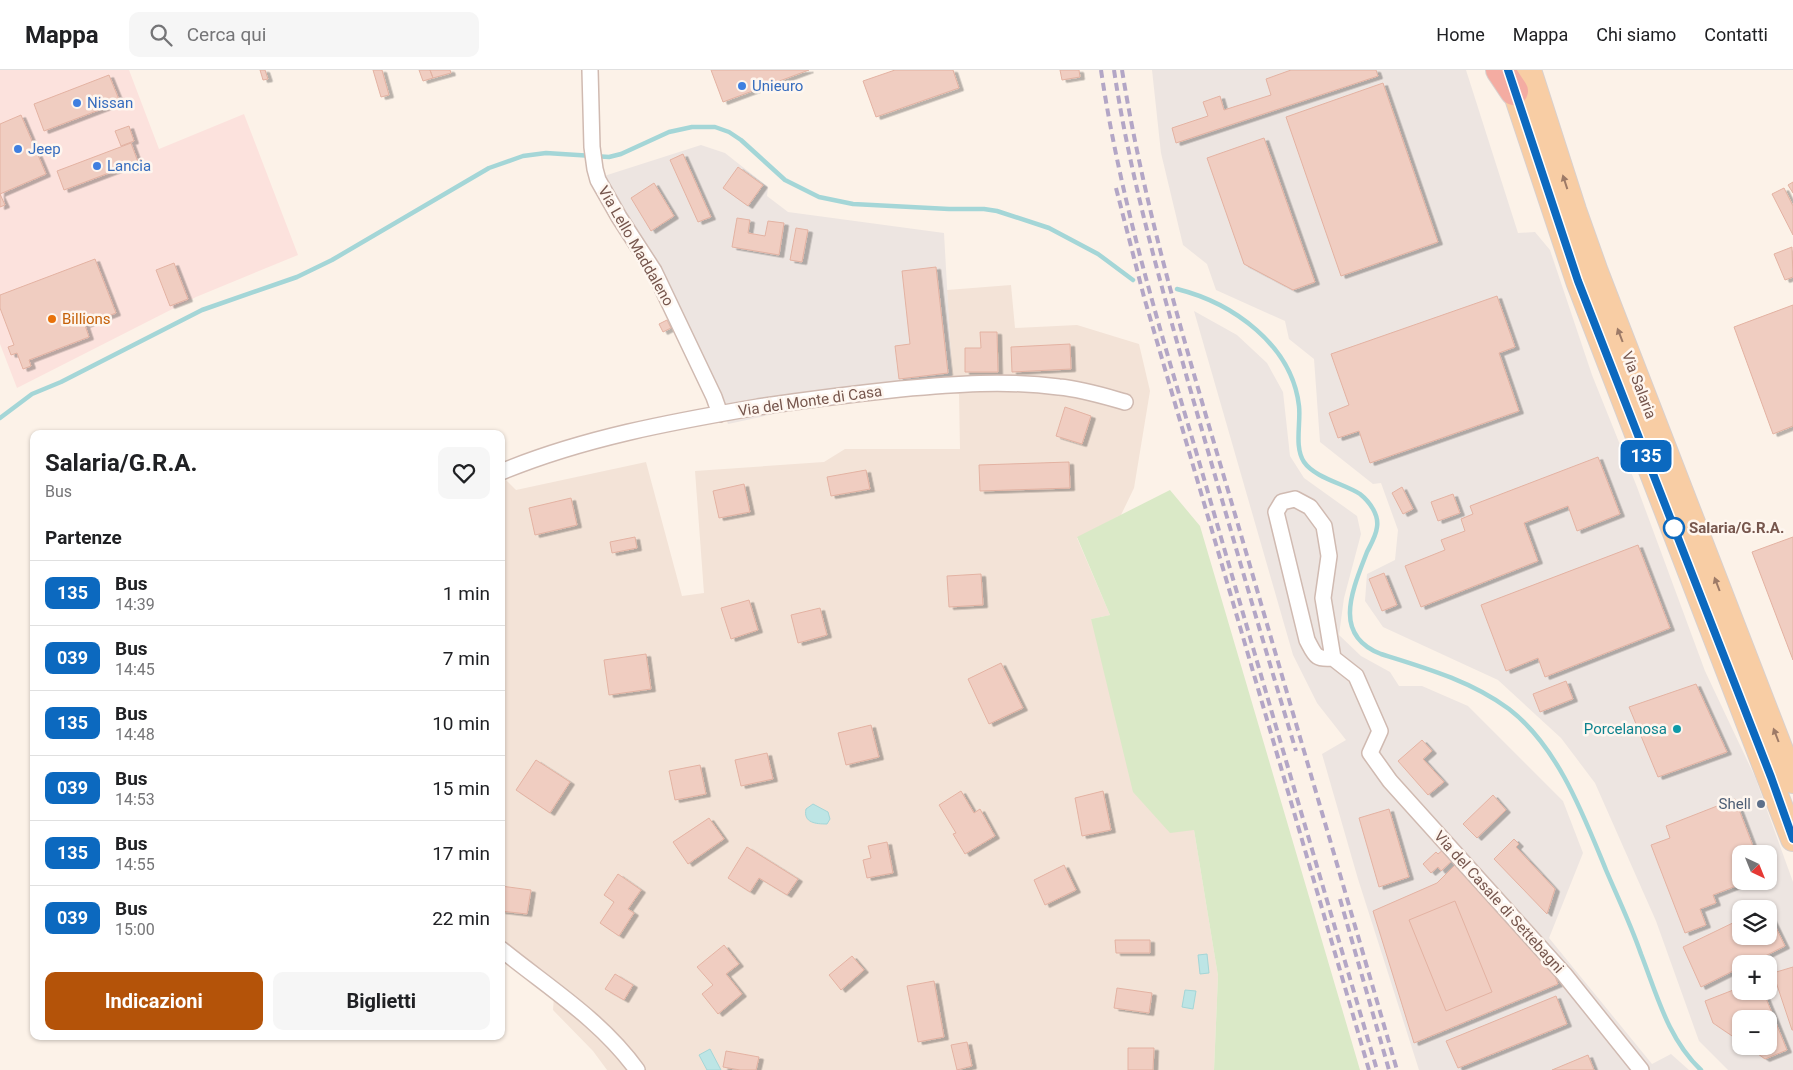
<!DOCTYPE html>
<html lang="it">
<meta charset="utf-8">
<style>
:root{--surface:#fff;--page:#f6f6f6;--text:#202124;--muted:#757577;--line:#e0e0e0;--accent:#b45309}
body{margin:0;font-family:Roboto,sans-serif;background:var(--page);color:var(--text);height:100vh;display:flex;flex-direction:column;font-size:19px;white-space:nowrap}
*{box-sizing:border-box;margin:0}
p{font-size:16px;color:var(--muted)}
.icon{flex:none;width:28px;height:28px;fill:none;stroke:currentColor;stroke-width:2;stroke-linecap:round;stroke-linejoin:round}
.map{position:relative;flex:1;overflow:hidden}
.panel{position:absolute;left:30px;top:360px;width:475px;height:610px;display:flex;flex-direction:column;background:var(--surface);border-radius:10px;box-shadow:0 1px 4px #0004}
.panel>*{flex:none}
.badge{padding:0 10px;border-radius:8px;font-size:18px;line-height:32px}
.needle{width:32px;rotate:137deg}
.fabs{position:absolute;left:1732px;top:775px;display:grid;gap:10px}
.fabs a{display:grid;place-items:center;width:45px;height:45px;border-radius:10px;background:var(--surface);box-shadow:0 1px 4px #0004;font-size:25px}
.map>.badge{position:absolute;translate:-50% -50%;box-shadow:0 0 0 2px #fff}
h2{padding:0 15px;font-size:19px;line-height:45px}
.round{display:grid;place-items:center;flex:none;width:52px;height:52px;border-radius:10px;background:var(--page)}
.summary{display:flex;align-items:center;justify-content:space-between;height:85px;padding:0 15px}
h1{font-size:24px;font-weight:700;line-height:38px}
.primary-button{display:flex;gap:10px;margin-top:auto;padding:10px 15px}
.primary-button a{flex:1;height:58px;border-radius:10px;background:var(--accent);color:#fff;font-size:20px;font-weight:700;line-height:58px;text-align:center}
.primary-button a+a{background:var(--page);color:var(--text)}
ul{padding:0;list-style:none}
li{display:flex;align-items:center;gap:15px;height:65px;padding:0 15px;border-top:1px solid var(--line)}
li div{flex:1}
li b{display:block;font-size:19px}
li em{font-style:normal}
li .badge{min-width:55px;font-weight:700;text-align:center}
header{display:flex;align-items:center;gap:30px;box-sizing:border-box;height:70px;padding:0 25px;background:var(--surface);border-bottom:1px solid var(--line)}
header strong{font-size:24px}
nav{display:flex;gap:28px;margin-inline-start:auto;font-size:18px}
.search{width:350px;height:45px;background:var(--page);display:flex;align-items:center;gap:12px;box-sizing:border-box;padding:0 18px;border-radius:10px;color:var(--muted);font-size:19px}
.map>svg:first-child{display:block}
.residential{fill:#f3e3d7}
.commercial{fill:#fce2dd}
.industrial{fill:#ede5e1;fill-rule:evenodd}
.green{fill:#dae9c7}
.water{fill:#bde5e5;stroke:#a4d6d7}
.lines{fill:none;stroke-linecap:round;stroke-linejoin:round}
.stream{stroke:#a4d6d7;stroke-width:4.5}
.building{fill:#f0cdc1;stroke:#e3b2a2;filter:url(#shadow)}
.minor-casing{stroke:#d0bab1;stroke-width:18}
.primary-casing{stroke:#d9d0cd;stroke-width:26}
.motorway-casing{stroke:#d9d0cd;stroke-width:30}
.minor{stroke:#fff;stroke-width:15}
.primary{stroke:#f8cda4;stroke-width:24}
.motorway{stroke:#f4aca2;stroke-width:28}
.rail{stroke:#b3a6c6;stroke-width:4;stroke-dasharray:8 5;stroke-linecap:butt}
.oneway{fill:#9d7a67}
.line-casing{stroke:#fff;stroke-width:11}
.line{stroke:#0c69bf;stroke-width:8}
.shop-dot{fill:#3f7fe0;stroke:#fef6ef;stroke-width:2}
.food-dot{fill:#e8710a;stroke:#fef6ef;stroke-width:2}
.stop-dot{fill:#fff;stroke:#0c69bf;stroke-width:2.5}
.culture-dot{fill:#0f9aa8;stroke:#fef6ef;stroke-width:2}
.service-dot{fill:#5c6f8a;stroke:#fef6ef;stroke-width:2}
.labels{text-anchor:middle;dominant-baseline:central;stroke-width:5;stroke-linejoin:round;paint-order:stroke}
.shop-label{font-size:15px;fill:#366cbe;stroke:#fef6ef;text-anchor:start}
.street-label{font-size:15px;fill:#76564d;stroke:#fef6ef}
.food-label{font-size:15px;fill:#c56008;stroke:#fef6ef;text-anchor:start}
.stop-label{font-size:15px;font-weight:bold;fill:#76564d;stroke:#fef6ef;text-anchor:start}
.culture-label{font-size:15px;fill:#0d838f;stroke:#fef6ef;text-anchor:end}
.service-label{font-size:15px;fill:#4e5e75;stroke:#fef6ef;text-anchor:end}
</style>
<header>
<strong>Mappa</strong>
<div class="search"><svg class="icon" aria-label="search" viewBox="0 0 24 24"><circle cx="10" cy="10" r="6"/><path d="M15 15l6 6"/></svg>Cerca qui</div>
<nav><a>Home</a><a>Mappa</a><a>Chi siamo</a><a>Contatti</a></nav>
</header>
<div class="map">
<svg width="1793" height="1000" viewBox="0 0 1793 1000">
<defs>
<filter id="shadow"><feDropShadow dx="4.5" dy="2.5" stdDeviation="0" flood-color="#0004"/></filter>
</defs>
<rect width="100%" height="100%" fill="#fcf2e8"/>
<path class="residential" d="M1011,215L1015,258L1077,255L1139,274L1150,321L1134,418L1121,445L1077,468L1110,545L1091,549L1194,760L1218,906L1214,1000H607L593,981L553,940L554,926L501,888V405L516,420L646,392L682,526L704,523L695,401L824,392L845,379H960L959,324L953,323L947,220Z"/>
<path class="commercial" d="M0,0H129L159,79L244,44L298,185L196,227L17,318L0,274Z"/>
<path class="industrial" d="M1152,0H1466L1518,163L1535,162L1550,180L1592,305L1637,417L1705,601L1755,707L1793,812V1000H1728L1699,971L1656,851L1595,713L1561,668L1498,610L1383,557L1365,531L1367,504L1395,490L1398,460L1381,413L1373,414L1320,372L1314,289L1289,269L1285,251L1216,220L1207,194L1183,175L1161,83ZM1741,784H1769V811H1741ZM1741,839H1769V866H1741ZM1741,894H1769V921H1741ZM1741,949H1769V976H1741Z
M701,75L725,83L768,117L767,126L788,142L944,163L953,323L884,328L797,339L728,354L717,322L601,107Z
M1194,241L1237,265L1267,293L1283,322L1290,386L1304,408L1357,446L1361,464L1344,528L1339,565L1361,586L1390,602L1399,616H1422L1468,636L1563,731L1583,783L1549,868L1652,994L1671,984L1689,1000H1419L1358,809L1322,684L1346,670L1317,633L1293,585Z"/>
<path class="green" d="M1170,420L1200,456L1360,1000H1214L1218,906L1194,760L1170,763L1133,722L1091,549L1110,545L1077,467Z"/>
<path class="water" d="M813,734L828,742L830,749L827,754C816,754 803,753 806,739Z
M1207,884L1209,903L1200,904L1198,885Z
M1185,920L1196,921L1193,939L1182,937Z
M710,979L721,1000H707L699,985Z"/>
<g class="lines">
<path class="stream" d="M1177,219C1233,233 1292,275 1299,336C1301,353 1294,377 1304,392C1315,408 1345,414 1360,424C1370,432 1379,445 1377,457C1376,466 1371,474 1367,482C1352,521 1332,565 1381,584C1426,598 1471,611 1509,639C1558,677 1583,744 1606,800C1618,828 1631,855 1641,884C1657,925 1668,969 1701,1000
M0,348L32,324L61,312L202,240L297,207L332,190L489,98L523,86L546,83L609,87L621,84L669,62L692,57H715L729,62L741,70L785,110L819,127L853,134L949,139H984L997,141L1049,158L1098,184L1133,210"/>
</g>
<path class="building" d="M260,0H265L268,9L263,10Z
M373,0H382L389,25L381,27Z
M419,0H430L433,8L423,11Z
M430,0H450L451,3L433,8Z
M711,0H809L723,32Z
M895,0H953L959,18L876,47L863,11Z
M1060,0H1079L1080,7L1062,10Z
M1291,0H1376L1378,6L1176,73L1172,58L1208,46L1203,32L1220,26L1224,40L1271,25L1266,9Z
M109,5L120,32L44,61L34,34Z
M1383,13L1438,172L1341,206L1286,47Z
M21,45L46,104L0,124V54Z
M129,56L134,71L121,76L115,61Z
M1264,68L1315,212L1293,220L1244,194L1207,88Z
M131,73L138,92L64,120L57,101Z
M683,84L711,147L698,152L670,90Z
M738,97L763,115L748,136L723,118Z
M1793,112V123L1788,115Z
M654,113L674,146L651,161L631,128Z
M1784,118L1793,136V165L1772,124Z
M0,124L5,135L0,137Z
M737,148L750,150L748,163L765,166L768,151L784,153L779,185L732,177Z
M796,158L808,160L802,192L790,190Z
M1792,177L1793,207L1785,210L1774,184Z
M95,189L116,243L85,255L89,267L29,290L31,296L23,299L17,283L11,285L8,277L14,275L0,238V225Z
M174,193L188,229L170,236L156,200Z
M936,197L948,303L899,309L895,276L910,274L902,201Z
M1497,226L1515,277L1499,283L1519,341L1370,393L1359,361L1338,368L1329,343L1349,335L1331,284Z
M1793,235V356L1773,364L1734,257Z
M667,250L671,258L663,262L659,254Z
M980,262H997L998,302H965V278H981Z
M1070,274L1071,299L1012,302L1011,277Z
M1065,337L1091,346L1082,374L1056,366Z
M1598,387L1620,444L1577,461L1568,436L1524,453L1538,491L1421,537L1405,496L1445,480L1441,470L1465,461L1461,449L1473,444L1470,436Z
M1069,392L1070,418L980,421L979,395Z
M866,400L870,419L831,426L827,407Z
M744,414L750,442L719,448L713,421Z
M1402,417L1413,439L1403,444L1392,423Z
M1453,424L1460,443L1438,451L1431,432Z
M571,428L577,455L535,465L529,438Z
M635,467L637,478L612,483L610,472Z
M1793,467V590L1752,482Z
M1638,475L1670,558L1545,607L1538,588L1506,601L1481,535Z
M1384,503L1397,535L1382,541L1369,509Z
M981,504L983,535L949,537L947,506Z
M749,530L758,560L731,569L721,538Z
M820,538L827,565L798,573L791,545Z
M646,584L651,619L609,625L604,590Z
M1001,593L1023,638L989,654L968,609Z
M1566,611L1573,629L1540,642L1533,624Z
M1696,614L1727,682L1658,707L1629,637Z
M871,655L879,687L846,695L838,663Z
M1422,670L1432,681L1423,689L1444,712L1428,725L1398,691Z
M767,683L773,709L741,716L735,690Z
M536,690L570,712L550,743L516,720Z
M700,695L706,724L675,730L669,701Z
M961,721L974,743L980,739L995,766L965,784L953,764L956,763L939,735Z
M1103,721L1111,760L1082,766L1075,728Z
M1493,725L1506,740L1477,768L1463,754Z
M1735,729L1756,784H1741V811H1749L1713,825L1716,833L1700,839L1706,855L1685,863L1651,775L1670,768L1666,756Z
M1389,739L1409,807L1379,817L1359,748Z
M709,748L724,769L688,794L673,772Z
M1514,769L1519,774L1516,777L1555,819L1547,844L1494,789Z
M887,772L893,803L867,808L863,790L871,788L868,776Z
M747,777L798,809L787,825L759,808L750,822L728,808Z
M1444,779L1454,789L1441,801L1438,797L1431,803L1423,794L1436,782L1438,784Z
M1064,795L1076,820L1045,835L1034,810Z
M1455,795L1552,898L1558,914L1414,973L1373,841L1437,813Z
M618,804L641,820L628,839L634,843L619,866L600,853L614,832L604,825Z
M501,816L531,820L527,844L501,841Z
M1455,831L1492,922L1446,941L1409,850Z
M1769,843L1785,876L1749,894H1741V897L1701,917L1683,877L1741,849V866H1769Z
M1115,870H1150V883H1116Z
M724,875L739,894L726,904L742,924L718,944L702,924L713,915L697,897Z
M852,886L864,900L841,920L829,905Z
M1793,897V960H1792L1773,903Z
M615,904L633,915L624,930L605,919Z
M934,911L944,967L918,972L907,916Z
M1741,917V921H1763L1787,980L1765,989L1747,976H1769V949H1741V972L1713,953L1705,931Z
M1117,918L1152,923L1149,943L1114,938Z
M1556,926L1567,954L1458,998L1446,971Z
M967,972L972,996L957,1000L951,975Z
M1128,978H1154L1153,1000H1128Z
M726,981L759,987L756,1000H740L723,997Z
M1588,985L1594,1000H1552Z"/>
<g class="lines">
<g class="minor-casing">
<path id="minor" d="M590,0L592,77L595,99L598,110L619,147L654,201L714,327L720,344
M501,402C583,368 671,352 758,337C805,330 853,324 900,319C954,314 1006,310 1059,317C1082,319 1104,326 1125,332
M1333,588L1323,528L1329,486L1324,456L1310,437L1295,429L1282,432L1276,442L1307,570C1315,585 1315,590 1333,588L1356,606L1380,661L1370,683L1390,711L1564,904L1641,1000
M501,879C549,918 601,950 637,1000"/>
</g>
<g class="primary-casing">
<path id="primary" d="M1529,0L1574,140L1596,202L1793,711
M1509,4L1578,211L1793,769"/>
</g>
<g class="motorway-casing">
<path id="motorway" d="M1500,0L1514,21"/>
</g>
<use href="#minor" class="minor"/>
<use href="#primary" class="primary"/>
<use href="#motorway" class="motorway"/>
<path class="rail" d="M1101,0C1122,143 1167,281 1207,419C1263,613 1320,807 1377,1000
M1114,0C1130,107 1160,211 1189,315C1224,437 1259,559 1296,681
M1122,0C1146,148 1190,291 1232,434C1287,623 1342,811 1397,1000
M1116,118L1144,227L1369,1000
M1340,829L1389,1000"/>
</g>
<defs><path id="oneway-solid" d="M-6-.8H1V-3.2L6.5 0L1 3.2V.8H-6Z" transform="scale(1.25)"/></defs>
<g class="oneway">
<use href="#oneway-solid" transform="translate(1565 112) rotate(-108)"/>
<use href="#oneway-solid" transform="translate(1620 265) rotate(-111)"/>
<use href="#oneway-solid" transform="translate(1717 514) rotate(-111)"/>
<use href="#oneway-solid" transform="translate(1776 665) rotate(-111)"/>
</g>
<g class="lines">
<g class="line-casing">
<path id="line" d="M1508,0L1578,211L1771,707L1793,769"/>
</g>
<use href="#line" class="line"/>
</g>
<g class="shop-dot">
<circle cx="742" cy="16" r="5"/>
<circle cx="77" cy="33" r="5"/>
<circle cx="18" cy="79" r="5"/>
<circle cx="97" cy="96" r="5"/>
</g>
<circle class="food-dot" cx="52" cy="249" r="5"/>
<circle class="stop-dot" cx="1674" cy="458" r="10"/>
<circle class="culture-dot" cx="1677" cy="659" r="5"/>
<circle class="service-dot" cx="1761" cy="734" r="5"/>
<g class="labels">
<g class="shop-label">
<text x="752" y="16">Unieuro</text>
<text x="87" y="33">Nissan</text>
<text x="28" y="79">Jeep</text>
<text x="107" y="96">Lancia</text>
</g>
<g class="street-label">
<text transform="translate(636 176) rotate(60)">Via Lello Maddaleno</text>
<text transform="translate(1639 315) rotate(69)">Via Salaria</text>
<text transform="translate(810 331) rotate(-8)">Via del Monte di Casa</text>
<text transform="translate(1499 832) rotate(48)">Via del Casale di Settebagni</text>
</g>
<g class="food-label">
<text x="62" y="249">Billions</text>
</g>
<g class="stop-label">
<text x="1689" y="458">Salaria/G.R.A.</text>
</g>
<g class="culture-label">
<text x="1667" y="659">Porcelanosa</text>
</g>
<g class="service-label">
<text x="1751" y="734">Shell</text>
</g>
</g>
</svg>
<div class="fabs">
<a><svg class="needle" viewBox="-14 -14 28 28"><path d="M0-13l5 13h-10z" fill="#e53935"/><path d="M0 13l5-13h-10z" fill="#757577"/></svg></a>
<a><svg class="icon" aria-label="layers" viewBox="0 0 24 24"><path d="M12 4l9 5-9 5-9-5zM3 14l9 5 9-5"/></svg></a>
<a>+</a>
<a>−</a>
</div>
<b class="badge" style="left:1646px;top:386px;background:#0c69bf;color:#fff">135</b>
<section class="panel">
<div class="summary"><div><h1>Salaria/G.R.A.</h1><p>Bus</p></div><a class="round"><svg class="icon" aria-label="heart" viewBox="0 0 24 24"><path d="M12 20l-8-8c-3-5 5-10 8-4 3-6 11-1 8 4z"/></svg></a></div>
<h2>Partenze</h2>
<ul>
<li><span class="badge" style="background:#0c69bf;color:#fff">135</span><div><b>Bus</b><p>14:39</p></div><em>1 min</em></li>
<li><span class="badge" style="background:#0c69bf;color:#fff">039</span><div><b>Bus</b><p>14:45</p></div><em>7 min</em></li>
<li><span class="badge" style="background:#0c69bf;color:#fff">135</span><div><b>Bus</b><p>14:48</p></div><em>10 min</em></li>
<li><span class="badge" style="background:#0c69bf;color:#fff">039</span><div><b>Bus</b><p>14:53</p></div><em>15 min</em></li>
<li><span class="badge" style="background:#0c69bf;color:#fff">135</span><div><b>Bus</b><p>14:55</p></div><em>17 min</em></li>
<li><span class="badge" style="background:#0c69bf;color:#fff">039</span><div><b>Bus</b><p>15:00</p></div><em>22 min</em></li>
</ul>
<div class="primary-button"><a>Indicazioni</a><a>Biglietti</a></div>
</section>
</div>
